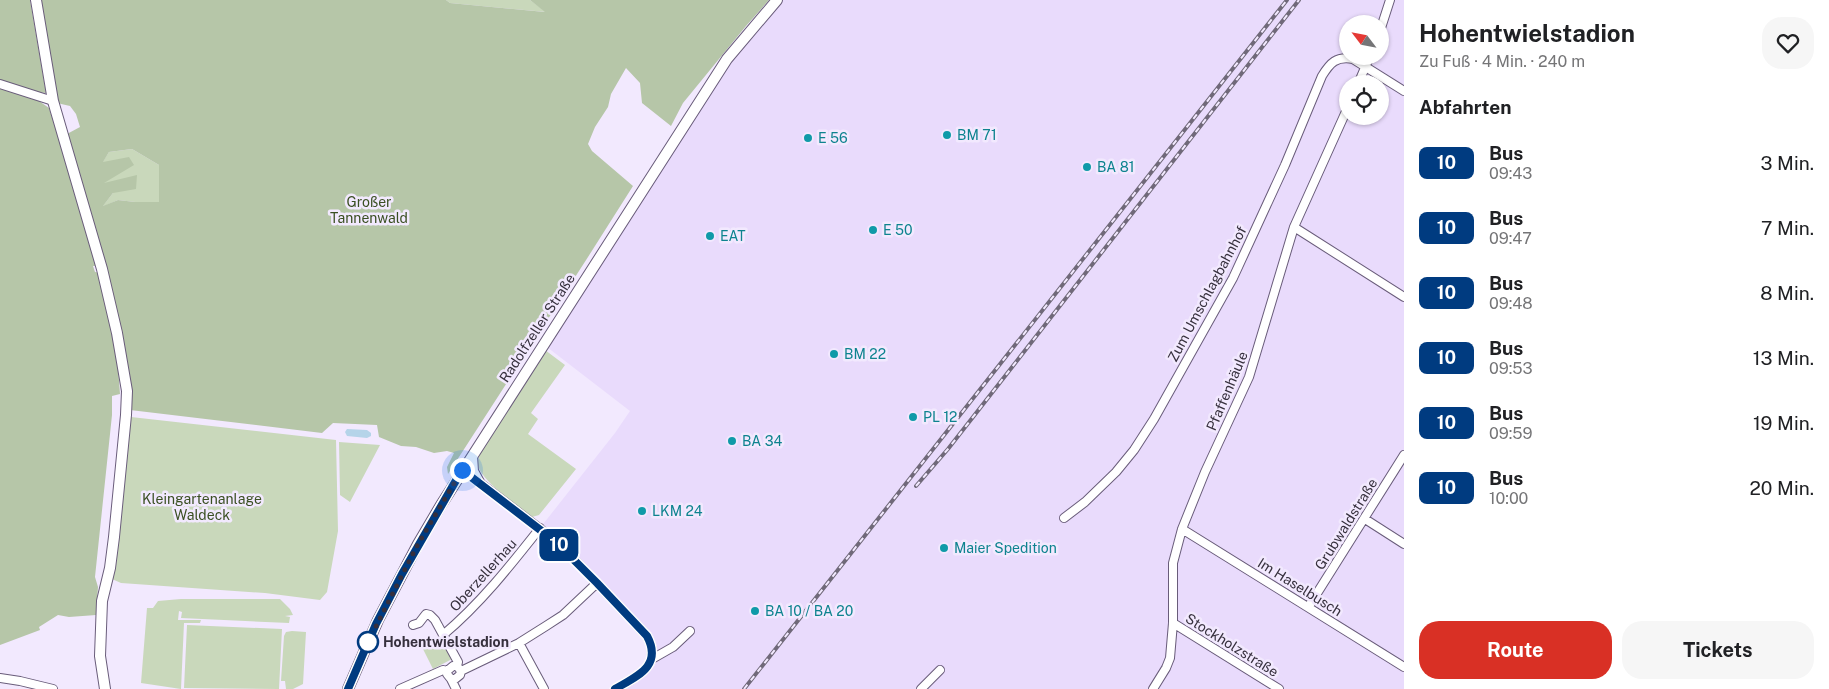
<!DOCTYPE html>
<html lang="de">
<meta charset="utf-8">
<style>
:root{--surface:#fff;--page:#f6f6f6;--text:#202124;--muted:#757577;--accent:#d93025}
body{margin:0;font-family:"Public Sans",sans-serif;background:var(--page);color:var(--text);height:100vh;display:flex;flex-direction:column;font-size:19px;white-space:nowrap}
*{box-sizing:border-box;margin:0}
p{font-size:16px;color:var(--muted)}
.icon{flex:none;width:28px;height:28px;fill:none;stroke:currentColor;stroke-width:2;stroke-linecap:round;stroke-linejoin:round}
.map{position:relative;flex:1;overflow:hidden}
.drawer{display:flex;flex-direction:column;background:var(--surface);width:425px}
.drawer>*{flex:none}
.badge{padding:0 10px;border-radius:8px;font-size:18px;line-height:32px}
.needle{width:32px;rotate:302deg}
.tools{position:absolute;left:1339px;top:15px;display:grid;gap:10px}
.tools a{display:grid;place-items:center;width:50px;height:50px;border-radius:50%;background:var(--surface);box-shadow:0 1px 4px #0004;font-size:25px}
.you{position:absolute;width:25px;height:25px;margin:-12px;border:4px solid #fff;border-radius:50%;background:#1a73e8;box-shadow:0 0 0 8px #1a73e833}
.map>.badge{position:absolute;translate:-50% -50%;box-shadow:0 0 0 2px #fff}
h2{padding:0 15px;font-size:19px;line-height:45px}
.round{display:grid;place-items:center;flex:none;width:52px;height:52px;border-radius:20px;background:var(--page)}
.head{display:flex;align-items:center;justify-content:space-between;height:85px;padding:0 15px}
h1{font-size:24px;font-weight:700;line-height:38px}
.primary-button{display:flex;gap:10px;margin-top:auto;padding:10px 15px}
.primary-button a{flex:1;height:58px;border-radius:20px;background:var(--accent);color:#fff;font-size:20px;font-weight:700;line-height:58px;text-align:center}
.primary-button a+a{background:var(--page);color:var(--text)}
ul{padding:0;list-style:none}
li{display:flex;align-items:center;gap:15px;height:65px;padding:0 15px}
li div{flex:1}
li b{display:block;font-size:19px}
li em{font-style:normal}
li .badge{min-width:55px;font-weight:700;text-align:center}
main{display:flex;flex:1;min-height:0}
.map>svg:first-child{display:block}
.built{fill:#e9dbfc;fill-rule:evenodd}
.green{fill:#c9d8bb}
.forest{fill:#b6c6a8;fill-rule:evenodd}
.water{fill:#b5d4e9}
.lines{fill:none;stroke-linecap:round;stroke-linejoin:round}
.minor-casing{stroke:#695c7a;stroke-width:10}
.major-casing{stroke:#695c7a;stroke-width:12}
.minor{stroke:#fff;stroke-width:8}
.major{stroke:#fff;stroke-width:10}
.rail-casing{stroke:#706979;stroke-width:4}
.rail{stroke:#f2e9fe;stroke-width:2;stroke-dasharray:5.5;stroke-linecap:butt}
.line-casing{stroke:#fff;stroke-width:11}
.line{stroke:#003b80;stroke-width:8}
.walk{stroke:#36303d;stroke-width:5;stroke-dasharray:0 9}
.culture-dot{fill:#0f9aa8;stroke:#f2e9fe;stroke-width:2}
.stop-dot{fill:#fff;stroke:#003b80;stroke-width:2.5}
.labels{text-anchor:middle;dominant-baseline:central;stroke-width:5;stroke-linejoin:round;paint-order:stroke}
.culture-label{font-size:14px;fill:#0d838f;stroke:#f2e9fe;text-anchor:start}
.park-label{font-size:14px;fill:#3a4f22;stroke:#f2e9fe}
.street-label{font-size:14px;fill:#36303d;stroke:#f2e9fe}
.stop-label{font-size:14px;font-weight:bold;fill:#36303d;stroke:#f2e9fe;text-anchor:start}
</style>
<main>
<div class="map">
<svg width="1404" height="689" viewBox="0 0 1404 689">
<rect width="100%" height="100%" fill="#f2e9fe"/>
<path class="built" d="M777,0H1404V689H615L646,668L650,642L540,528L615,433L630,411L543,344L727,59ZM1348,24H1380V56H1348ZM1348,84H1380V116H1348Z"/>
<path class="green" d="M446,0H530L546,12L450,3Z
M132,149L159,165V202H135L118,200L102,207L113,193L102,184V163L109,152Z
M545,350L565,365L531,413L538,419L528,434L576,469L539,515L532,517C518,506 481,481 478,465C477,458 481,452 483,446Z
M131,417L336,440L338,531L327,592L320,600L265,593L121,583L112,579Z
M339,442L380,445L350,502L340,495Z
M181,599H280L290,609L293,615L285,616L290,617L289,623L181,618L182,612L179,611L178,620H201L200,623H184L181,689L141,683L147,608H153L158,601Z
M187,625L282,629L279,689L184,688Z
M292,631L306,632L303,684L293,689H286L285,681H281L284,636L286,632Z
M442,639L452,659L433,669L423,649Z"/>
<path class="forest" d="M0,0H30L46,93L36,92L0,80Z
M40,0H446L450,3L545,12L530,0H769L746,26L683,103L671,126L642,103L640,83L626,68L611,94L608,107L595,127L588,144L592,151L633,186L588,257L448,474L447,467L454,453L447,451L434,453L416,447L401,446L379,437L377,425L333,423L322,433L130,410L126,354L107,272L67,134L80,127L76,114L70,106L57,103ZM132,149L159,165V202H135L118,200L103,206L113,193L136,189L137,175L104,183L134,165L129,157L103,162L109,152Z
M0,88L39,101L49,108L99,266H93L95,272L101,273L117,354L120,394L112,396V415L95,577L98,587L96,615L69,617L58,615L39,627L40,630L0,645Z"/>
<path class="water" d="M347,429L367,430L371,433V436L367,438L347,436L345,432Z"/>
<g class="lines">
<g class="minor-casing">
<path id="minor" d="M1380,31L1390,0
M0,84L53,101
M1358,84L1370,56
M1294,227L1404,297
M473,456L474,471L480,482
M463,470L556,541L597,583L647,636C663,666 637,676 615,689
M1064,518L1085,502L1116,472L1134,450L1154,419L1233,278L1285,165L1322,76C1330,63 1336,56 1353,59L1404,91
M1365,519L1404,544
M1182,529L1404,667
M1309,606L1404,455
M1173,623L1279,689
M413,625L419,623L426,614L430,615L435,620L458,662L457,666L461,671L460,675L455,679H451L447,674V671L453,666H457
M443,635C480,604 510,566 540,528
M519,643L544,689
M652,659L673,647L690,631
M461,671L519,643L546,626L563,615L597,583
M0,678L20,681L53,689
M451,679L456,689
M400,689L443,670L447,671
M921,689L940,670
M1153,689L1166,668L1170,658L1173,623V563L1182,529L1205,472L1249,377L1294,227L1348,107"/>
</g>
<g class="major-casing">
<path id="major" d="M36,0L53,101L102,269L117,333L127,391L126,415L114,537L110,568L102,601L100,656L105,689
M348,689L378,620L418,544L441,505L727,59L777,0"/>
</g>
<use href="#minor" class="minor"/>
<use href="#major" class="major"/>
<g class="rail-casing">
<path id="rail" d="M916,486L948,449L1299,0
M744,689L1287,0"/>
</g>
<use href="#rail" class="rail"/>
</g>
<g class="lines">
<g class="line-casing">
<path id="line" d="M348,689L376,624L402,574L462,470L556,542L597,583L647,636C663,666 637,676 615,689"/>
</g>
<use href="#line" class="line"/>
<path class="walk" d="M368,642L418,544L462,470"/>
</g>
<g class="culture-dot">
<circle cx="947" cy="135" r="5"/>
<circle cx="808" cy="138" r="5"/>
<circle cx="1087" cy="167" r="5"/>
<circle cx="873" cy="230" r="5"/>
<circle cx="710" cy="236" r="5"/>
<circle cx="834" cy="354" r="5"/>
<circle cx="913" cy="417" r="5"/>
<circle cx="732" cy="441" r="5"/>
<circle cx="642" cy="511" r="5"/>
<circle cx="944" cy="548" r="5"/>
<circle cx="755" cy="611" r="5"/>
</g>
<circle class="stop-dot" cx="368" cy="642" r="10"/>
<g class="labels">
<g class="culture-label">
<text x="957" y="135">BM 71</text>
<text x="818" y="138">E 56</text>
<text x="1097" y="167">BA 81</text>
<text x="883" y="230">E 50</text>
<text x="720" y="236">EAT</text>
<text x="844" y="354">BM 22</text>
<text x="923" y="417">PL 12</text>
<text x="742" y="441">BA 34</text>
<text x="652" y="511">LKM 24</text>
<text x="954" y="548">Maier Spedition</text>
<text x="765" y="611">BA 10 / BA 20</text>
</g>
<g class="park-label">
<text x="369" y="202">Großer<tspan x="369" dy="16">Tannenwald</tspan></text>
<text x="202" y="499">Kleingartenanlage<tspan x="202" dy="16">Waldeck</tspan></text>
</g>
<g class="street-label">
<text transform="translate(1207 294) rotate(-62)">Zum Umschlagbahnhof</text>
<text transform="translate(537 328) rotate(-57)">Radolfzeller Straße</text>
<text transform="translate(1227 391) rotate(-67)">Pfaffenhäule</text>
<text transform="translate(1346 524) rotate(-58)">Grubwaldstraße</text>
<text transform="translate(483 575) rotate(-48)">Oberzellerhau</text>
<text transform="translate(1300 587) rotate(32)">Im Haselbusch</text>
<text transform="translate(1232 645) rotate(32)">Stockholzstraße</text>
</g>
<g class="stop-label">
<text x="383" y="642">Hohentwielstadion</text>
</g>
</g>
</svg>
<div class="tools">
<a><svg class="needle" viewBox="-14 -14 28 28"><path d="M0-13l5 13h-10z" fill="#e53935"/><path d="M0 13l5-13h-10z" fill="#757577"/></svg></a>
<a><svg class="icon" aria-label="locate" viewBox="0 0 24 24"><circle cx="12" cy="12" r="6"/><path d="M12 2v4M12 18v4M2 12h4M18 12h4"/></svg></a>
</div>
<div class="you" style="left:462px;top:470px"></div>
<b class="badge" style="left:559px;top:545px;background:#003b80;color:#fff">10</b>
</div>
<section class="drawer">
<div class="head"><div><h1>Hohentwielstadion</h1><p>Zu Fuß · 4 Min. · 240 m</p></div><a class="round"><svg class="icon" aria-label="heart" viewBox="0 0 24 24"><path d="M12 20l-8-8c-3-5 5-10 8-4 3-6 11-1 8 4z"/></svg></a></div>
<h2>Abfahrten</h2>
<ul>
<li><span class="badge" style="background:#003b80;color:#fff">10</span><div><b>Bus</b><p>09:43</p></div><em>3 Min.</em></li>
<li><span class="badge" style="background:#003b80;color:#fff">10</span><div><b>Bus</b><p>09:47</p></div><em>7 Min.</em></li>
<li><span class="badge" style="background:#003b80;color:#fff">10</span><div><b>Bus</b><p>09:48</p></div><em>8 Min.</em></li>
<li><span class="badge" style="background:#003b80;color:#fff">10</span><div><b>Bus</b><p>09:53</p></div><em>13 Min.</em></li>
<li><span class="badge" style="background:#003b80;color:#fff">10</span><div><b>Bus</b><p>09:59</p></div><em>19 Min.</em></li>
<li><span class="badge" style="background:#003b80;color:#fff">10</span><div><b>Bus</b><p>10:00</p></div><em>20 Min.</em></li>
</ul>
<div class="primary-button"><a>Route</a><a>Tickets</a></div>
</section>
</main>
